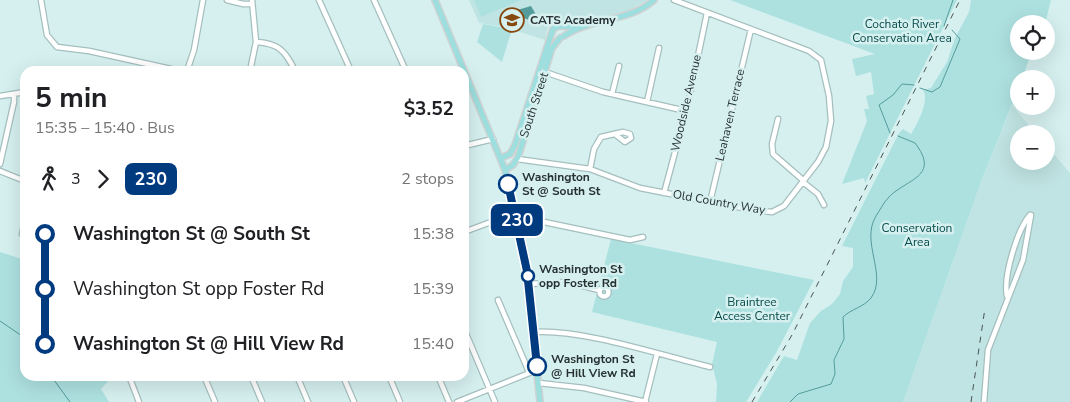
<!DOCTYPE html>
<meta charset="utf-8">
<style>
:root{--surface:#fff;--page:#f6f6f6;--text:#202124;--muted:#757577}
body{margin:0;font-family:"Nunito Sans",sans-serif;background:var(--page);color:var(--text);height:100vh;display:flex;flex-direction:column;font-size:19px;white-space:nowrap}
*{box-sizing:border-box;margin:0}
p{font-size:16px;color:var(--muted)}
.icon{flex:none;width:28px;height:28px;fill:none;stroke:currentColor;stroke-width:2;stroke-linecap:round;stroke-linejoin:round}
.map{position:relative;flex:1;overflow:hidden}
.side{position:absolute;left:20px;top:66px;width:449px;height:315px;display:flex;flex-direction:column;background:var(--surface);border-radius:15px;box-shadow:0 5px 20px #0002}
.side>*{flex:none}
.badge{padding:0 10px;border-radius:8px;font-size:18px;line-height:32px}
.tools{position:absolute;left:1010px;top:15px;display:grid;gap:10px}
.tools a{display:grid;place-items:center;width:45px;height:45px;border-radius:50%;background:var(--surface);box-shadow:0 5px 20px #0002;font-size:25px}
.map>.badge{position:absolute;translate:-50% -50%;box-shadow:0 0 0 2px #fff}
.legs{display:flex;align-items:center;gap:8px;height:55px;padding:0 15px;font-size:16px}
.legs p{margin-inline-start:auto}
.head{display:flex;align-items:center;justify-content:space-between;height:85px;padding:0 15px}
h1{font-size:28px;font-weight:700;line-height:38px}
ul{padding:0 15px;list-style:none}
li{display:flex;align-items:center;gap:18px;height:55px;font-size:19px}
li i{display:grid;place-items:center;width:8px;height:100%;margin:0 6px;background:currentColor}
li i::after{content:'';width:12px;height:12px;margin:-6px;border:4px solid;border-radius:50%;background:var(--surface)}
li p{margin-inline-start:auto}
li:first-child i{background:linear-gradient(#0000 50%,currentColor 0)}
li:last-child i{background:linear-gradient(currentColor 50%,#0000 0)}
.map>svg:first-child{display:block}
.built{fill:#c0e4e3}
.green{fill:#ade1e0}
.water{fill:#549c9b}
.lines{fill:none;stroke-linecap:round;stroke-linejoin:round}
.stream{stroke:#549c9b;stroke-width:1}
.minor-casing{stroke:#a5bfbe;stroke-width:7}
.major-casing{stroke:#cfd2d2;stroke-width:8}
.minor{stroke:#fff;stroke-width:4.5}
.major{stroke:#9ddfde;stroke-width:5}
.rail{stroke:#475454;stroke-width:1;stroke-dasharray:6 6;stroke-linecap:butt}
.line-1-casing{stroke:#fff;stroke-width:11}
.line-1{stroke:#003b80;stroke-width:8}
.stop-1-dot{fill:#fff;stroke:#003b80;stroke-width:2.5}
.labels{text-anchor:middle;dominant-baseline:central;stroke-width:5;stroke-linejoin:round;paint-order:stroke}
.poi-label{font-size:12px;font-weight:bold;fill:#273131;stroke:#d5f0ef;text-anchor:start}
.park-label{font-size:12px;fill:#074b4b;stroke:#d5f0ef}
.street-label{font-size:12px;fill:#273131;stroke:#d5f0ef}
.stop-label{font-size:12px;font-weight:bold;fill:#273131;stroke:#d5f0ef;text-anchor:start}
</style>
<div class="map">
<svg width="1070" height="402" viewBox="0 0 1070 402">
<rect width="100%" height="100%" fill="#d5f0ef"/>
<path class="built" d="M469,0H648L625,12L579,24H566L554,17L546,20L548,27L545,40L505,27L479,23Z
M1012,105L1036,134H1019V161H1046V145L1070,173V402H903L982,179Z"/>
<path class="green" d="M474,0H521L481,17Z
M730,0H957L865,183L864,178L842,184L867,121L864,109H869L866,96L874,94L871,72L856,76L852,59L875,54Z
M971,0H1051L1045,24H1019V51H1037L1031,54L1022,79H1019V106H1022L1017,109L1012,104L982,179L903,402H757L784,356L797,360L810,323L821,311L832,304L840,294L843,281L853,267V248L842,246L899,133L903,129L911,134C917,124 930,101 923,90L931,88L947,62L955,38L969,12Z
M483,24L512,29L502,62L477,42Z
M611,239L814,280L776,353L746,402H716L717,384L712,364L717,342L592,312Z
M0,252L25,260V376H113L101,389L109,402H0Z"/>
<path class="water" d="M531,6L538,18L536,23L517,15L514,11Z"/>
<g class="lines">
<path class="stream" d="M944,26L953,0
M920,88L932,92L940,87L960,39L952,30
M890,133L879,105L893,95L902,84L914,85
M0,321L25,338
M51,376L70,402
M790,402L798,394L831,384L835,374L834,360L844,339L843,317C851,309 864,307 871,298C888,275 860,242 876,216C880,210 884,202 889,197C906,179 941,177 915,143L898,136"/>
<g class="minor-casing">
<path id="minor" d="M41,0L47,35L57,47L89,51L180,71
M227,0L243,4H252
M319,0L351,71
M374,0L406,71
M256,42C279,43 286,52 295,71
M187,71L194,50L203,0
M250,71L256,42L252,0
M542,71L603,92L686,111
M612,94L619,66
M0,96L25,92
M647,102L659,48
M778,119L772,144L773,154L804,181
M464,146L493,139
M517,159L590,169L640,188L753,210L772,212L784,206L818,162L826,147L831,121L829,96L821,60L809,51L674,0
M0,164L14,102V94
M590,169L594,149L601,137L623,132L630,134L631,138L625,142L616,135
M0,171L25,181
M803,182L818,194L824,205
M664,193L688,104L707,13
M710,202L751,29
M516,218H525L630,240L643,237
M464,232L515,213
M22,234L25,222
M529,284L567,282L599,290
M599.5 292a4.5 4.5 0 1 1 9 0a4.5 4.5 0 1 1-9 0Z
M1007,296C1003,277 1017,230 1030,215
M498,300L529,372
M464,329L495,402
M534,332C583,329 660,355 710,367
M129,376L139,402
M204,376L215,402
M251,376L262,402
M297,376L308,402
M343,376L354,402
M389,376L400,402
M438,376L449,402
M539,383L584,388L646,402
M457,402L537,370
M645,402L657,354
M984,402L988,350L1023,260L1031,215"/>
</g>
<g class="major-casing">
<path id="major" d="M435,0L505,170L527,271L540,402
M564,36C592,17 628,23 654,0
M501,158L510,154L515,145L553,29L558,26L580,27
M505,170L513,165L518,157L552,48L560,38"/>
</g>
<use href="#minor" class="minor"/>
<use href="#major" class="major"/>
<path class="rail" d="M752,402L792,335L960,0
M971,402L985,308"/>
</g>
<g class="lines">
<g class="line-1-casing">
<path id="line-1" d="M508,184L527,271L537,366"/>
</g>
<use href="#line-1" class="line-1"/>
</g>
<defs>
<g id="school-ring" transform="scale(1.25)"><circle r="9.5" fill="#d5f0ef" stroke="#87480d" stroke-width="1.5"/><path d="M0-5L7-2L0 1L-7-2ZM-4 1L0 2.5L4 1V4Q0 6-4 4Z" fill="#87480d"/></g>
</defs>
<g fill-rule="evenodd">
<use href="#school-ring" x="512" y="20"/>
</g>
<g class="stop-1-dot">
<circle cx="508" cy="184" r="9"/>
<circle cx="528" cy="276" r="6"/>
<circle cx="537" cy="366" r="9"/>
</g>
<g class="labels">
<g class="poi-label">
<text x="530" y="20">CATS Academy</text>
</g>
<g class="park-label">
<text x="902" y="24">Cochato River<tspan x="902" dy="14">Conservation Area</tspan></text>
<text x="917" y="228">Conservation<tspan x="917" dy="14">Area</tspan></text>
<text x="752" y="302">Braintree<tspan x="752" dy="14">Access Center</tspan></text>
</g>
<g class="street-label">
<text transform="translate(686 103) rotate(-77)">Woodside Avenue</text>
<text transform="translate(534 105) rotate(-72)">South Street</text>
<text transform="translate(730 115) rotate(-77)">Leahaven Terrace</text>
<text transform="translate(719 202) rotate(10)">Old Country Way</text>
</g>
<g class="stop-label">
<text x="522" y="177">Washington<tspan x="522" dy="14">St @ South St</tspan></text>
<text x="539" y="269">Washington St<tspan x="539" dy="14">opp Foster Rd</tspan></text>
<text x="551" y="359">Washington St<tspan x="551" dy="14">@ Hill View Rd</tspan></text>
</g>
</g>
</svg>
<div class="tools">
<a><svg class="icon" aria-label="locate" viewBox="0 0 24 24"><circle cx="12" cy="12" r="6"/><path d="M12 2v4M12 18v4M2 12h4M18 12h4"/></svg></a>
<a>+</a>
<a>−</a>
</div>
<b class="badge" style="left:517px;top:220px;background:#003b80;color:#fff">230</b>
<section class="side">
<div class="head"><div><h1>5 min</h1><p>15:35 – 15:40 · Bus</p></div><b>$3.52</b></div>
<div class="legs"><svg class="icon" aria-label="walk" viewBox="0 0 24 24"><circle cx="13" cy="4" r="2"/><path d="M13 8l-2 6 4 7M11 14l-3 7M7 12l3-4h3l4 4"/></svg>3<svg class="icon" aria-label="forward" viewBox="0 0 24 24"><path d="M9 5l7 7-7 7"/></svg><b class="badge" style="background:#003b80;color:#fff">230</b><p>2 stops</p></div>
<ul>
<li><i style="color:#003b80"></i><b>Washington St @ South St</b><p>15:38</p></li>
<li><i style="color:#003b80"></i><span>Washington St opp Foster Rd</span><p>15:39</p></li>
<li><i style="color:#003b80"></i><b>Washington St @ Hill View Rd</b><p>15:40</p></li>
</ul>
</section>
</div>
